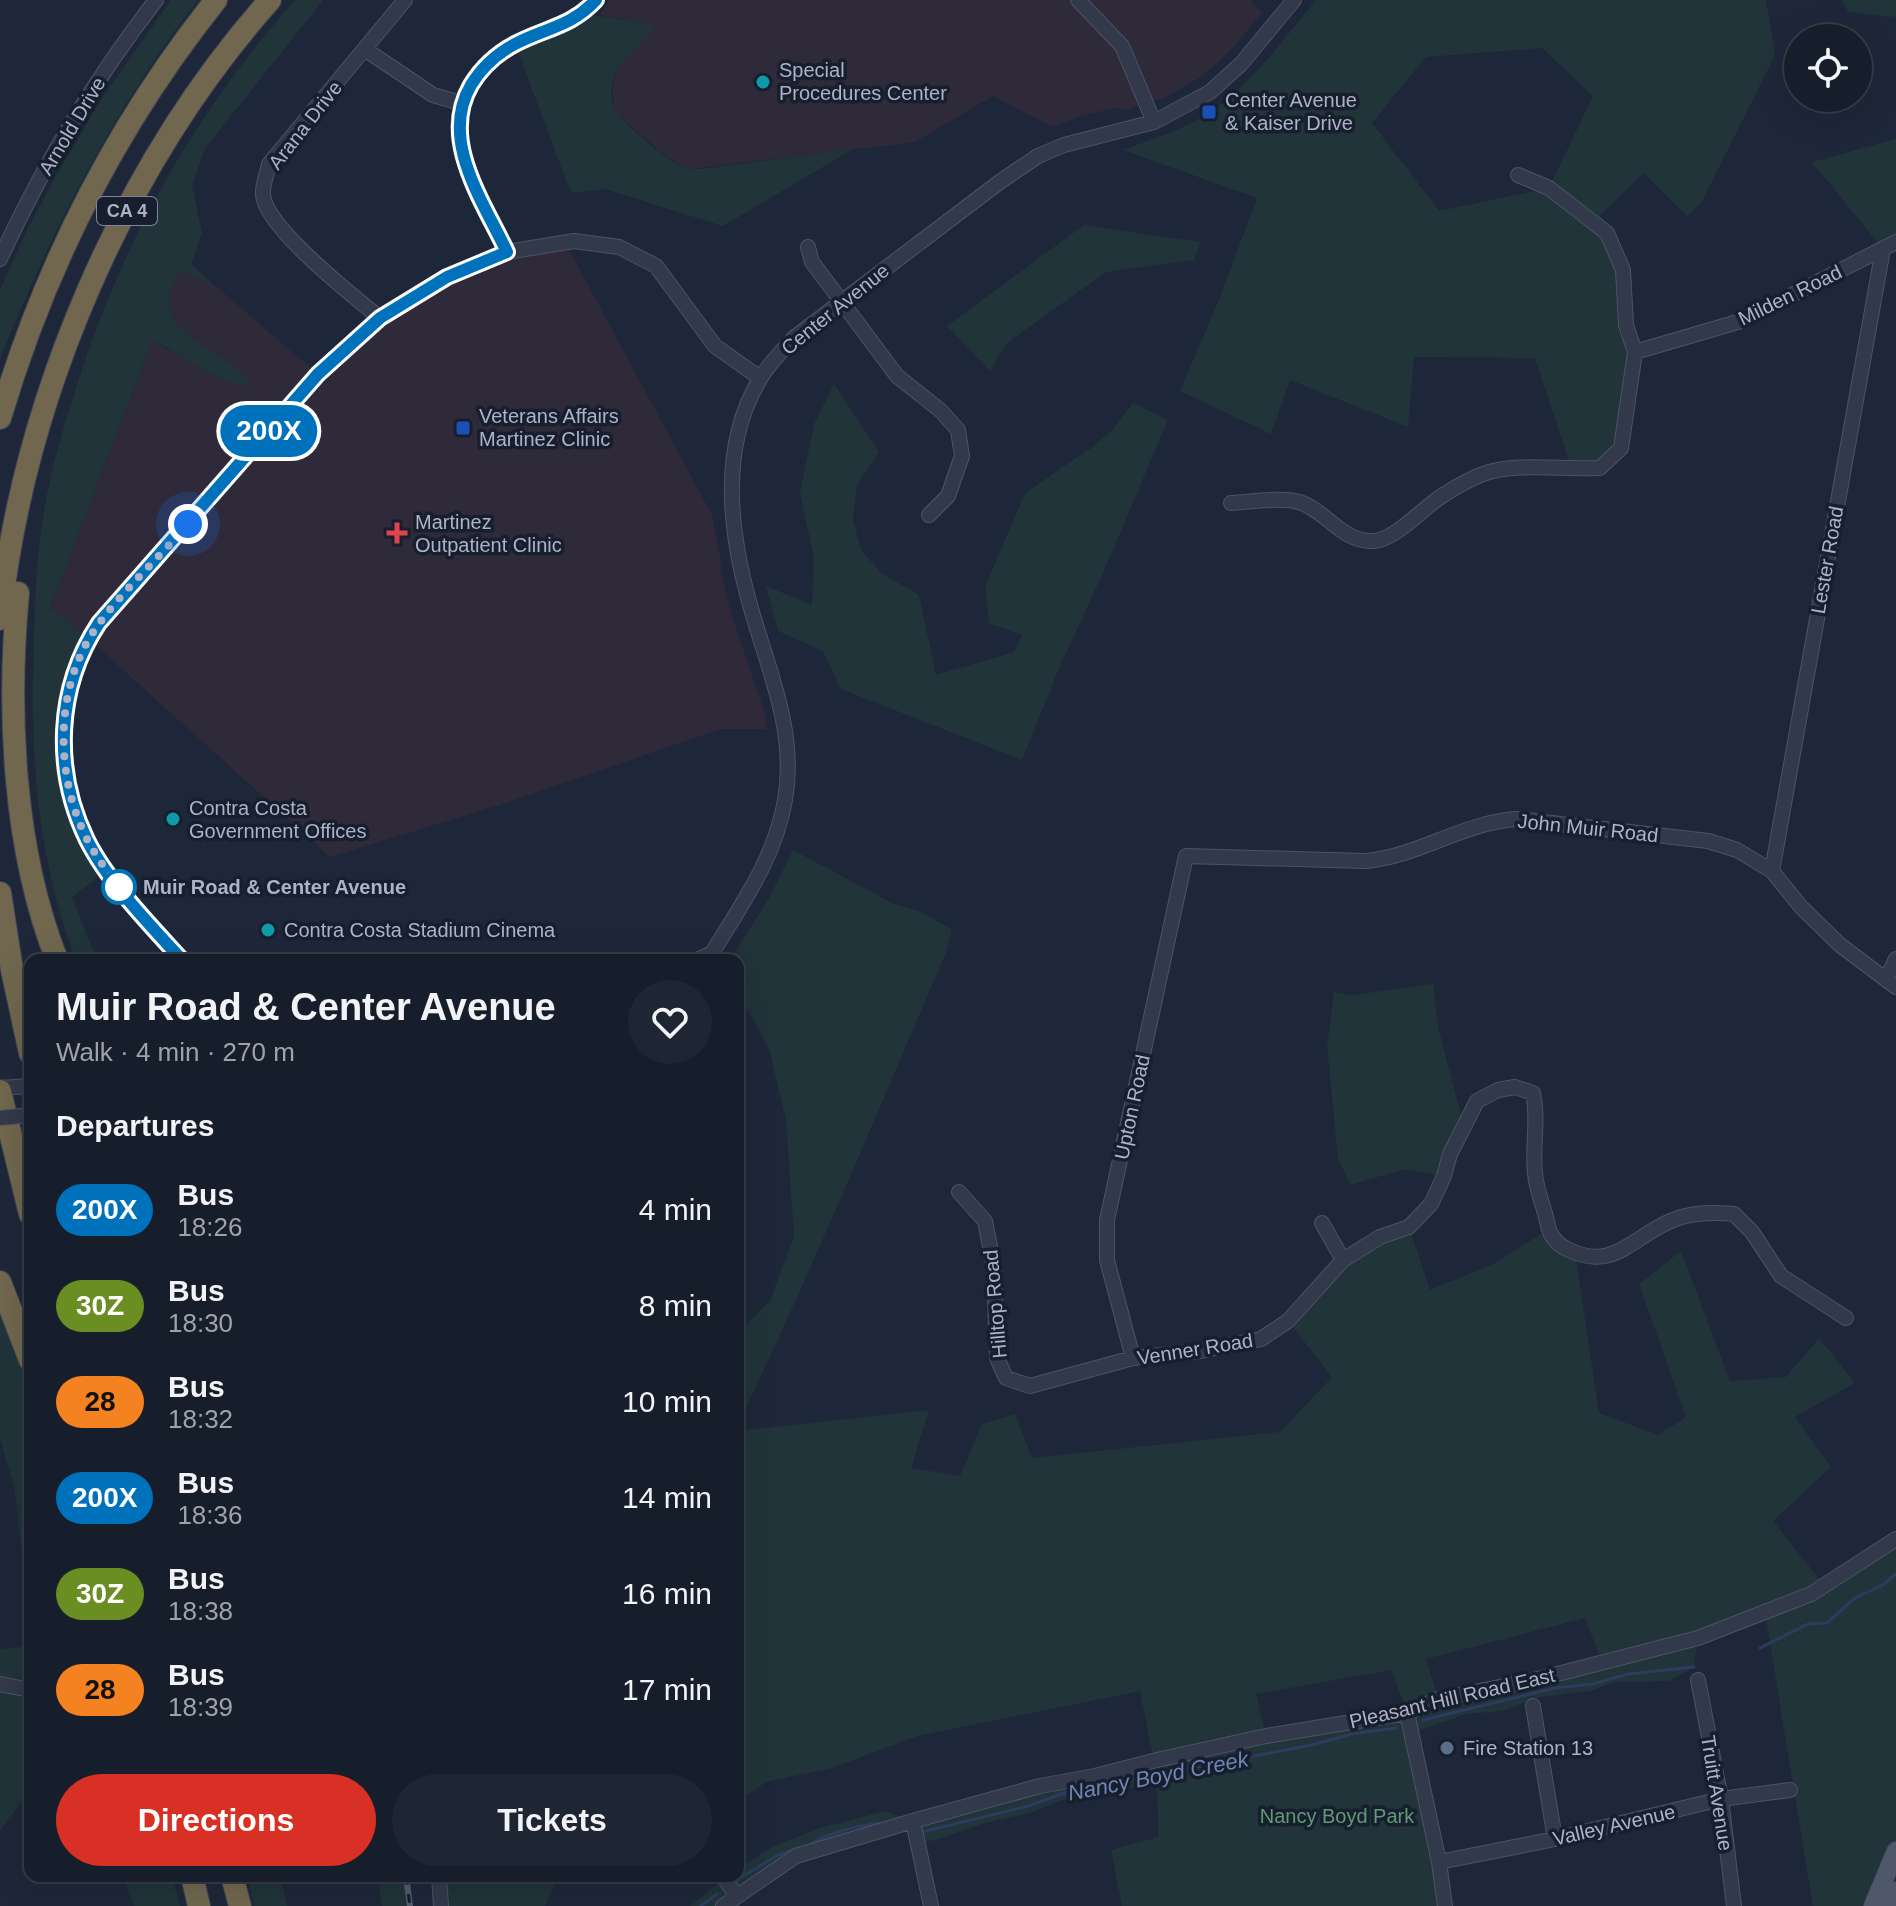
<!DOCTYPE html>
<meta charset="utf-8">
<style>
:root{--surface:#161d2b;--page:#1f2633;--text:#f1f3f6;--muted:#9ea2a9;--line:#353b47;--accent:#d93025}
body{margin:0;font-family:Arial,sans-serif;background:var(--page);color:var(--text);height:100vh;display:flex;flex-direction:column;font-size:30px;white-space:nowrap}
*{box-sizing:border-box;margin:0}
p{font-size:26px;color:var(--muted)}
.icon{flex:none;width:44px;height:44px;fill:none;stroke:currentColor;stroke-width:2;stroke-linecap:round;stroke-linejoin:round}
.map{position:relative;flex:1;overflow:hidden}
.side{position:absolute;left:24px;top:954px;width:720px;height:928px;display:flex;flex-direction:column;background:var(--surface);border-radius:16px;box-shadow:0 8px 32px #0002,0 0 0 2px var(--line)}
.side>*{flex:none}
.badge{padding:0 16px;border-radius:26px;font-size:28px;line-height:52px}
.fabs{position:absolute;left:1784px;top:24px;display:grid;gap:16px}
.fabs a{display:grid;place-items:center;width:88px;height:88px;border-radius:50%;background:var(--surface);box-shadow:0 8px 32px #0002,0 0 0 2px var(--line);font-size:40px}
.you{position:absolute;width:40px;height:40px;margin:-20px;border:6px solid #fff;border-radius:50%;background:#1a73e8;box-shadow:0 0 0 12px #1a73e833}
.map>.badge{position:absolute;translate:-50% -50%;box-shadow:0 0 0 4px #fff}
h2{padding:0 32px;font-size:30px;line-height:72px}
.round{display:grid;place-items:center;flex:none;width:84px;height:84px;border-radius:42px;background:var(--page)}
.overview{display:flex;align-items:center;justify-content:space-between;height:136px;padding:0 32px}
h1{font-size:38px;font-weight:800;line-height:60px}
.primary-button{display:flex;gap:16px;margin-top:auto;padding:16px 32px}
.primary-button a{flex:1;height:92px;border-radius:48px;background:var(--accent);color:#fff;font-size:32px;font-weight:800;line-height:92px;text-align:center}
.primary-button a+a{background:var(--page);color:var(--text)}
ul{padding:0;list-style:none}
li{display:flex;align-items:center;gap:24px;height:96px;padding:0 32px}
li div{flex:1}
li b{display:block;font-size:30px}
li em{font-style:normal}
li .badge{min-width:88px;font-weight:700;text-align:center}
.map>svg:first-child{display:block}
.medical{fill:#2e2a3a}
.green{fill:#20343a;fill-rule:evenodd}
.lines{fill:none;stroke-linecap:round;stroke-linejoin:round}
.stream{stroke:#2c3b5e;stroke-width:3}
.minor-casing{stroke:#4c5365;stroke-width:16}
.major-casing{stroke:#3b4253;stroke-width:20}
.highway-casing{stroke:#3c4354;stroke-width:24}
.minor{stroke:#32394a;stroke-width:14}
.major{stroke:#4f576a;stroke-width:18}
.highway{stroke:#70674e;stroke-width:22}
.rail-casing{stroke:#535c71;stroke-width:6}
.rail{stroke:#171e2e;stroke-width:3;stroke-dasharray:9;stroke-linecap:butt}
.minor-bridge-casing{stroke:#4c5365;stroke-width:16;stroke-linecap:butt}
.minor-bridge{stroke:#32394a;stroke-width:14}
.line-casing{stroke:#fff;stroke-width:18}
.line{stroke:#0072bc;stroke-width:12}
.walk{stroke:#acb3c7;stroke-width:8;stroke-dasharray:0 14.4}
.culture-dot{fill:#0f9aa8;stroke:#171e2e;stroke-width:3}
.transit-dot{fill:#1a4fb4;stroke:#171e2e;stroke-width:3}
.health-dot{fill:#e0444e;stroke:#171e2e;stroke-width:3}
.stop-dot{fill:#fff;stroke:#0072bc;stroke-width:4}
.service-dot{fill:#5c6f8a;stroke:#171e2e;stroke-width:3}
.labels{text-anchor:middle;dominant-baseline:central;stroke-width:7;stroke-linejoin:round;paint-order:stroke}
.shield{fill:#171e2e;stroke:#7f8699;stroke-width:2}
.shield-label{font-size:18px;font-weight:bold;fill:#acb3c7}
.poi-label{font-size:20px;fill:#acb3c7;stroke:#171e2e;text-anchor:start}
.street-label{font-size:20px;fill:#acb3c7;stroke:#171e2e}
.stop-label{font-size:20px;font-weight:bold;fill:#acb3c7;stroke:#171e2e;text-anchor:start}
.park-label{font-size:20px;fill:#619975;stroke:#171e2e}
.water-label{font-size:22px;font-style:italic;fill:#7185b2;stroke:#171e2e}
</style>
<div class="map">
<svg width="1896" height="1906" viewBox="0 0 1896 1906">
<rect width="100%" height="100%" fill="#1e2739"/>
<path class="medical" d="M610,0H1251L1262,13L1231,50L1201,77L1164,98L1127,110L1115,108L1078,117L1053,127L993,96L915,142L693,169L685,168L666,156L620,117L614,109L612,88L616,70L656,25L599,15Z
M556,244L572,255L712,515L721,561L720,569L731,613L765,714L767,729H720L506,803L330,857L89,639L50,608L152,341L229,381L247,385L240,371L180,328L172,316L168,298L179,269L213,284L318,374L380,318L447,277Z"/>
<path class="green" d="M171,0H198C113,110 52,230 0,359V290L26,232L55,178L100,101Z
M295,0H323L204,150L192,186L202,233L191,264L213,284L180,270L168,297L172,316L180,328L240,371L249,380L247,385C212,383 184,353 152,341L50,608L89,639L72,679L67,777L102,874L72,897L97,960H76C41,870 31,770 33,674C34,620 35,564 44,511C51,469 63,428 76,388C121,244 194,113 295,0Z
M1316,0H1766L1775,55L1701,203L1687,216L1644,173L1593,222L1623,270L1635,352L1621,448L1600,468L1572,469L1535,358L1414,357L1408,427L1290,380L1271,434L1180,391L1218,302L1257,198L1123,150C1152,139 1183,130 1209,113C1252,83 1283,40 1316,0ZM1542,48L1593,96L1549,188L1439,211L1372,123L1426,57Z
M1842,0H1896V17L1848,12Z
M583,13L657,25L616,70C611,81 609,97 614,108C619,120 669,161 682,167C689,169 694,169 701,169L853,149L723,226L605,189L571,193L515,44Z
M1896,139V242L1883,249L1812,162Z
M1084,225L1200,242L1194,260L1106,272L1007,343L990,371L947,326Z
M834,384L879,452L857,485L853,520L861,550L881,573L919,595L936,675L1014,652L1022,635L989,623L985,587L1025,493L1091,448L1112,430L1133,403L1168,420L1102,575L1057,673L1022,760L841,689L823,651L778,631L766,586L812,605L814,558L800,493L814,424Z
M793,850L894,904L918,911L952,929L946,952C880,1106 816,1261 744,1412L738,1419V1334L771,1299L794,1236L786,1120L769,1049L751,1015L738,1001V960H730L769,898Z
M1433,984L1438,1027L1464,1126L1444,1176L1405,1169L1350,1185L1338,1158L1327,1046L1334,992L1352,995Z
M1409,1227L1430,1290L1493,1264L1549,1229L1575,1253L1599,1413L1658,1435L1686,1417L1639,1284L1681,1251L1730,1381L1786,1377L1819,1338L1855,1383L1795,1417L1831,1467L1773,1521L1824,1585L1896,1539V1851L1873,1906H1813L1765,1613L1698,1638L1694,1667L1669,1681L1614,1682L1591,1691L1541,1697L1502,1711L1466,1714L1412,1733L1445,1906H1122L1111,1850L1159,1837L1156,1772L1154,1782L1089,1798H1068L1030,1813L985,1823L935,1840L917,1843L913,1821L796,1856L723,1906H690L728,1876H738V1869L772,1847L820,1828L885,1811L913,1821L1153,1757L1140,1691L917,1736L832,1768L766,1782L738,1802V1431L929,1410L911,1468L960,1476L982,1424L1015,1414L1032,1458L1280,1432L1332,1377L1288,1321L1343,1260ZM1585,1618L1602,1662L1438,1699L1426,1659ZM1391,1670L1407,1712L1266,1736L1256,1694Z
M0,1293L30,1384V1622L14,1486L0,1439Z
M30,1646V1790L0,1831V1649Z
M123,1876H172L180,1906H134Z
M247,1876H280L287,1906H254Z
M378,1876H406L410,1906H382Z
M467,1876H558L545,1906H441L439,1881Z"/>
<g class="lines">
<path class="stream" d="M1760,1648L1808,1624L1827,1623L1855,1598L1883,1585L1896,1574
M1423,1720L1555,1688L1593,1684L1628,1674L1694,1667
M922,1832L1028,1806L1067,1792H1088L1134,1779L1312,1745L1352,1734L1396,1728
M810,1845C827,1833 860,1825 881,1823
M738,1879L778,1855L795,1849
M701,1906L717,1894"/>
<g class="minor-casing">
<path id="minor" d="M1078,0L1122,46L1154,122
M366,50L433,95L461,103
M808,247L812,262L897,376L941,411L958,430L962,456L948,496L929,515
M507,252C491,218 468,182 460,144C451,102 479,63 515,44C544,28 573,25 596,0
M0,259C42,167 94,80 156,0
M380,318C353,296 266,228 263,195C262,186 267,174 269,164L405,0
M1635,352L1741,321L1896,242
M1231,503C1251,502 1279,497 1299,502C1326,510 1342,543 1374,541C1397,539 1424,506 1445,494C1456,487 1470,479 1483,474C1516,462 1565,470 1600,468L1621,448L1635,352L1626,325L1623,270L1607,233L1549,188L1518,175
M1772,871L1883,249
M182,960C150,925 107,882 87,840C53,769 57,688 99,623L318,374L380,318L447,277L507,252L574,241L619,247L656,266L715,346L760,378
M697,960L712,953
M710,960L712,953C742,904 775,858 785,800C796,737 773,681 755,622C731,544 716,452 760,379C769,363 783,350 795,337L1001,181L1038,156L1064,145L1154,122L1210,92L1241,64L1294,0
M1886,980L1896,959
M0,1088L30,1086
M959,1192L985,1221L994,1267L997,1358L1006,1378L1030,1386L1133,1358L1200,1351L1261,1339L1288,1321L1343,1260L1380,1237L1409,1227L1431,1204L1444,1176L1450,1154L1477,1101L1498,1090L1515,1087L1533,1093C1539,1120 1532,1145 1535,1173C1536,1190 1545,1209 1548,1226C1550,1236 1558,1245 1567,1249C1614,1273 1634,1235 1673,1220C1693,1212 1713,1212 1734,1214L1752,1232L1781,1276L1846,1318
M1322,1223L1343,1260
M1133,1358L1107,1260V1220L1186,856L1366,861C1419,856 1462,823 1516,819L1708,841L1737,850L1772,871L1801,907L1840,945L1896,987
M1698,1680L1721,1799L1734,1906
M0,1684L30,1690
M1533,1706L1555,1839
M1407,1713L1439,1862L1445,1906
M913,1821L931,1906
M1439,1862L1555,1839L1721,1799L1790,1790
M439,1876L441,1906
M723,1876L736,1895
M723,1906L796,1856L913,1821L1040,1786L1095,1776L1157,1760L1266,1736L1407,1713L1438,1699L1530,1681L1698,1638L1811,1594L1896,1539"/>
</g>
<g class="major-casing">
<path id="major" d="M1873,1906L1896,1851
M1890,1906L1896,1891"/>
</g>
<g class="highway-casing">
<path id="highway" d="M0,418C45,266 117,124 216,0
M18,593C7,711 13,849 57,960
M0,619C23,400 123,165 270,0
M0,893L12,970L30,1053
M0,1091L30,1214
M0,1282L30,1360
M192,1876L199,1906
M232,1876L240,1906"/>
</g>
<use href="#minor" class="minor"/>
<use href="#major" class="major"/>
<use href="#highway" class="highway"/>
<g class="rail-casing">
<path id="rail" d="M406,1876L410,1906"/>
</g>
<use href="#rail" class="rail"/>
<g class="minor-bridge-casing">
<path id="minor-bridge" d="M0,1118L30,1115"/>
</g>
<use href="#minor-bridge" class="minor-bridge"/>
</g>
<g class="lines">
<g class="line-casing">
<path id="line" d="M182,960C150,925 108,882 87,840C53,770 56,688 99,623L318,374L380,318L447,277L507,252C483,201 439,140 471,85C482,67 496,54 515,44C545,28 571,27 596,0"/>
</g>
<use href="#line" class="line"/>
<path class="walk" d="M119,887C108,873 97,858 88,841C54,776 54,685 98,625C124,589 159,558 188,524"/>
</g>
<g class="culture-dot">
<circle cx="763" cy="82" r="8"/>
<circle cx="173" cy="819" r="8"/>
<circle cx="268" cy="930" r="8"/>
</g>
<g class="transit-dot">
<rect x="1201" y="104" width="16" height="16" rx="4"/>
<rect x="455" y="420" width="16" height="16" rx="4"/>
</g>
<path class="health-dot" d="M393 521h8v8h8v8h-8v8h-8v-8h-8v-8h8z"/>
<circle class="stop-dot" cx="119" cy="887" r="16"/>
<circle class="service-dot" cx="1447" cy="1748" r="8"/>
<g class="labels">
<rect class="shield" x="97" y="197" width="60" height="28" rx="6"/>
<g class="shield-label">
<text x="127" y="211">CA 4</text>
</g>
<g class="poi-label">
<text x="779" y="70">Special<tspan x="779" dy="23">Procedures Center</tspan></text>
<text x="1225" y="100">Center Avenue<tspan x="1225" dy="23">&amp; Kaiser Drive</tspan></text>
<text x="479" y="416">Veterans Affairs<tspan x="479" dy="23">Martinez Clinic</tspan></text>
<text x="415" y="522">Martinez<tspan x="415" dy="23">Outpatient Clinic</tspan></text>
<text x="189" y="808">Contra Costa<tspan x="189" dy="23">Government Offices</tspan></text>
<text x="284" y="930">Contra Costa Stadium Cinema</text>
<text x="1463" y="1748">Fire Station 13</text>
</g>
<g class="street-label">
<text transform="translate(305 125) rotate(-52)">Arana Drive</text>
<text transform="translate(72 126) rotate(-59)">Arnold Drive</text>
<text transform="translate(1790 295) rotate(-26)">Milden Road</text>
<text transform="translate(835 309) rotate(-39)">Center Avenue</text>
<text transform="translate(1827 560) rotate(-80)">Lester Road</text>
<text transform="translate(1588 828) rotate(6)">John Muir Road</text>
<text transform="translate(1132 1107) rotate(-78)">Upton Road</text>
<text transform="translate(995 1304) rotate(-95)">Hilltop Road</text>
<text transform="translate(1195 1349) rotate(-9)">Venner Road</text>
<text transform="translate(1452 1698) rotate(-13)">Pleasant Hill Road East</text>
<text transform="translate(1717 1793) rotate(81)">Truitt Avenue</text>
<text transform="translate(1614 1825) rotate(-13)">Valley Avenue</text>
</g>
<g class="stop-label">
<text x="143" y="887">Muir Road &amp; Center Avenue</text>
</g>
<g class="park-label">
<text x="1337" y="1816">Nancy Boyd Park</text>
</g>
<g class="water-label">
<text transform="translate(1158 1776) rotate(-11)">Nancy Boyd Creek</text>
</g>
</g>
</svg>
<div class="fabs">
<a><svg class="icon" aria-label="locate" viewBox="0 0 24 24"><circle cx="12" cy="12" r="6"/><path d="M12 2v4M12 18v4M2 12h4M18 12h4"/></svg></a>
</div>
<div class="you" style="left:188px;top:524px"></div>
<b class="badge" style="left:269px;top:431px;background:#0072bc;color:#fff">200X</b>
<section class="side">
<div class="overview"><div><h1>Muir Road &amp; Center Avenue</h1><p>Walk · 4 min · 270 m</p></div><a class="round"><svg class="icon" aria-label="heart" viewBox="0 0 24 24"><path d="M12 20l-8-8c-3-5 5-10 8-4 3-6 11-1 8 4z"/></svg></a></div>
<h2>Departures</h2>
<ul>
<li><span class="badge" style="background:#0072bc;color:#fff">200X</span><div><b>Bus</b><p>18:26</p></div><em>4 min</em></li>
<li><span class="badge" style="background:#6b8e23;color:#fff">30Z</span><div><b>Bus</b><p>18:30</p></div><em>8 min</em></li>
<li><span class="badge" style="background:#f58220;color:#111">28</span><div><b>Bus</b><p>18:32</p></div><em>10 min</em></li>
<li><span class="badge" style="background:#0072bc;color:#fff">200X</span><div><b>Bus</b><p>18:36</p></div><em>14 min</em></li>
<li><span class="badge" style="background:#6b8e23;color:#fff">30Z</span><div><b>Bus</b><p>18:38</p></div><em>16 min</em></li>
<li><span class="badge" style="background:#f58220;color:#111">28</span><div><b>Bus</b><p>18:39</p></div><em>17 min</em></li>
</ul>
<div class="primary-button"><a>Directions</a><a>Tickets</a></div>
</section>
</div>
